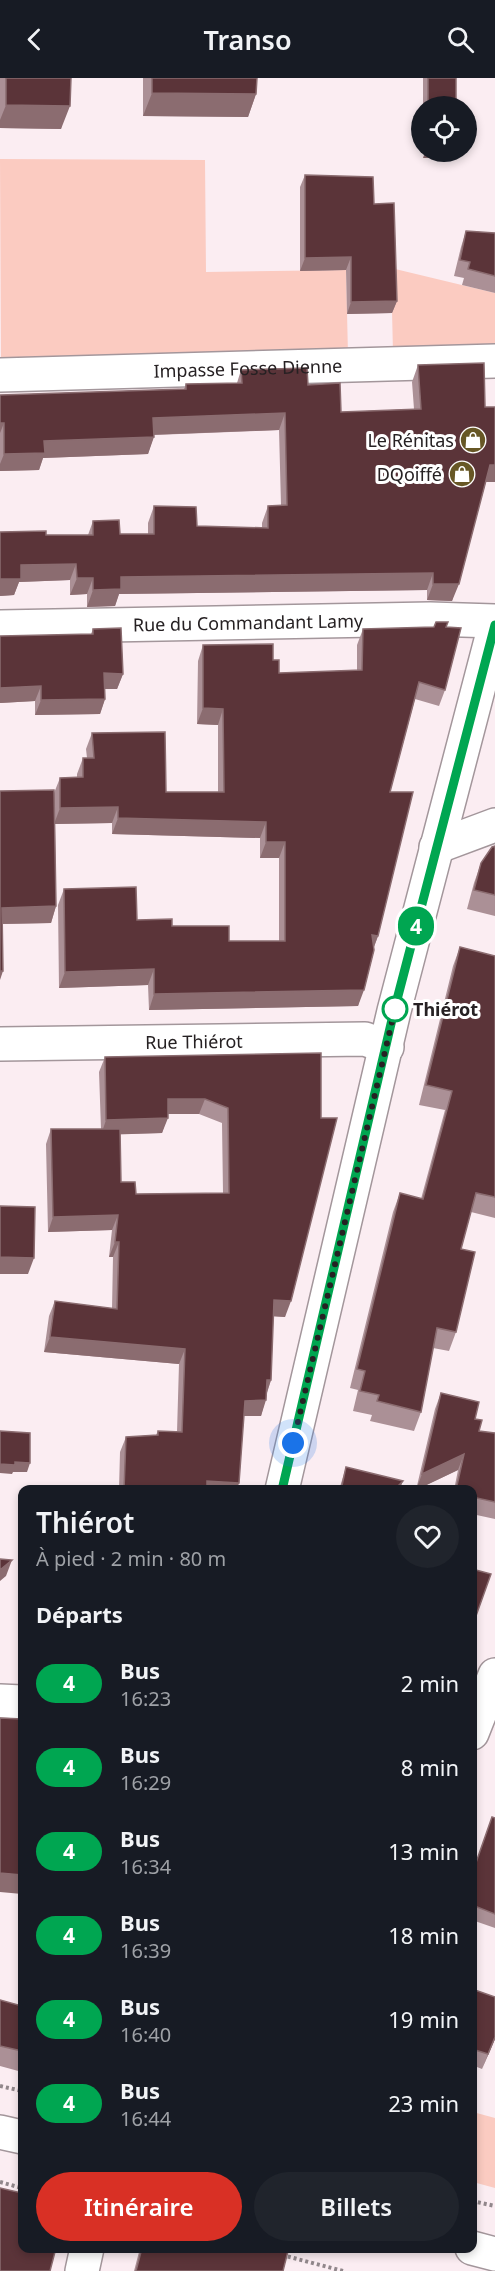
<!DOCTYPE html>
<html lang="fr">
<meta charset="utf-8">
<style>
:root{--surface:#171b24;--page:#20242c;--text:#f1f3f6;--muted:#9ea1a6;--accent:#d93025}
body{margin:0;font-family:"Noto Sans",sans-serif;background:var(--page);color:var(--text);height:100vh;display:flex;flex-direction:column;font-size:22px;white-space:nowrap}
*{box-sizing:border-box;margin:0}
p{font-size:20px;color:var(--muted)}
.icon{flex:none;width:33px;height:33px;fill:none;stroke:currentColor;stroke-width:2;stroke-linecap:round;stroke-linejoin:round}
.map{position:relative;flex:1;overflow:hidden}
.side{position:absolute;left:18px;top:1407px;width:459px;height:768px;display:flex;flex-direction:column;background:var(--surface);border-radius:12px;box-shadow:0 3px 9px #0003}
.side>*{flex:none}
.badge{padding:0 12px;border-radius:20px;font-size:21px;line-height:39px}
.buttons{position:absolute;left:411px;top:18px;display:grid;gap:12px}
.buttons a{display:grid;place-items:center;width:66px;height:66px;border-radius:50%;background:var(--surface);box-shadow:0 3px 9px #0003;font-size:30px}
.you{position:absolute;width:30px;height:30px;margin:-15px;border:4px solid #fff;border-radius:50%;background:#1a73e8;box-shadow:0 0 0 9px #1a73e833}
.map>.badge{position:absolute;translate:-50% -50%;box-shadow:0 0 0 3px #fff}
h2{padding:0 18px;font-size:22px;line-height:54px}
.round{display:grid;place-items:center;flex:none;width:63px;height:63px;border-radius:32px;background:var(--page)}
.head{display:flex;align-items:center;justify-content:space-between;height:102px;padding:0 18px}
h1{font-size:28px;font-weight:600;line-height:45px}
.button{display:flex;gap:12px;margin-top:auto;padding:12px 18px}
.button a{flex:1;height:69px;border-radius:36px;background:var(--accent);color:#fff;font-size:24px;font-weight:600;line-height:69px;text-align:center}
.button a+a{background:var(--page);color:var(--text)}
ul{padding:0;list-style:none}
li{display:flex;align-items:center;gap:18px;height:84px;padding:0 18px}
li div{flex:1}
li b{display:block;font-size:22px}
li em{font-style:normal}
li .badge{min-width:66px;font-weight:700;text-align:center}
header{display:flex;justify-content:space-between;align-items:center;height:78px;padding:0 18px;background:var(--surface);font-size:27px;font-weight:600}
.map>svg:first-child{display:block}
.green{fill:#fbcbc1}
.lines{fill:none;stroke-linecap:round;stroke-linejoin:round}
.street-casing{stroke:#a3969b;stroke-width:36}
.secondary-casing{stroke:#a3969b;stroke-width:36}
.path{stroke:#91878b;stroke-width:4;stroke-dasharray:3 3;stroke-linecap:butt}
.street{stroke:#fff;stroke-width:33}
.secondary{stroke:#fff;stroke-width:33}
.wall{fill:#ab9096;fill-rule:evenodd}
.shaded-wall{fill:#8b6c70}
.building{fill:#5b3439;stroke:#8b6c70;stroke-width:1.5}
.line-casing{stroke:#fff;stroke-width:14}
.line{stroke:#00a651;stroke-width:9}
.walk{stroke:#262123;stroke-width:6;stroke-dasharray:0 10.8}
.stop-dot{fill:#fff;stroke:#00a651;stroke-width:3}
.labels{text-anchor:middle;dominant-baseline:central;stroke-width:6;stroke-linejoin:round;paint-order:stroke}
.street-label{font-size:18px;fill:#262123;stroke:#fff}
.poi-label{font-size:18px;fill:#262123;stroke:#fff;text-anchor:end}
.stop-label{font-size:18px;font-weight:bold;fill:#262123;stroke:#fff;text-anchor:start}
</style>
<header><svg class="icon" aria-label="back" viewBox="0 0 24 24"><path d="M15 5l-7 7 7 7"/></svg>Transo<svg class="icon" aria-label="search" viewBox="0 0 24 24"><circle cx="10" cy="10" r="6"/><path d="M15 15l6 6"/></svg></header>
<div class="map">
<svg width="495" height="2193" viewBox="0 0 495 2193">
<rect width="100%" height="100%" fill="#fbedf2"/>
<path class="green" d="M0,81L205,82L206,194L346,192L348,277L1,280Z
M391,190L495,215V275H393Z
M473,2034L495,2040V2110L473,2104Z"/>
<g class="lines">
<g class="street-casing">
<g id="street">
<path id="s1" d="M0,297L495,283"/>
<path id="s2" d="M0,549L430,541L495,543"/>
<path d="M436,769L495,747"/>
<path id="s3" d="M0,966L365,961L387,969"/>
<path d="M0,1623L22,1624"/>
<path d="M472,1655L495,1597"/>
</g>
</g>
<g class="secondary-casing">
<path id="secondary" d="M282,1412L394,933L495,547
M0,2054L22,2059
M472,2170L495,2176
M82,2193L87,2170"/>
</g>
<path class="path" d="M0,2008L22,2013
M0,2104L22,2110
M472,2123L495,2128
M282,2177L343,2193"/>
<use href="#street" class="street"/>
<use href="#secondary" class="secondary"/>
</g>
<path class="wall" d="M0,0H71L61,51L0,50Z
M143,0H257L256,16L248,39L143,38Z
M423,0H456V28H423Z
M305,97L397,223L392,235L347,236L346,192L300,193V109Z
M466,153L495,155V215L462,207L464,200L454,198L461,169Z
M418,287L486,404L452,523L427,522V512L119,516L115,528L87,529V516L70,517V502L19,504L14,517L0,518L46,457H88L93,443L120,456H148V445L154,428L197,448L262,450V445L268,428L281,427L279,352L154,357L148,376L43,380L39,392L0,393V317L184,311L186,306L237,305L241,292L308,307L341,334L414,331L412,304Z
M446,549L445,612L439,628L415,621L390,714L378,858L374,869L358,928L149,932L148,907L59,910L58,827L64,811L137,842L172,848L229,863H279V780H260V760L112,756V745L55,746L56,828L51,845L2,846L0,713L54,715L60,700L77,699V696L83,680H87L86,671L92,655L166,714H218V647L197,646L198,583L203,567L273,582L279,595L357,593V567L363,551Z
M93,551L123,596L117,611H105V621L100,636L35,637V623L0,625L91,556Z
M495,768V838L467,831L474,805L481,785Z
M460,869L495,878V1140L471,1134L461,1171L456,1254L449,1273L433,1270L421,1334L414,1353L370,1343L372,1337L353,1333L358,1312L350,1310L393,1134L400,1115L421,1121L445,1032L419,1027L453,888Z
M321,975L285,1239L273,1238L271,1302L267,1315L261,1338H244L237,1412H119L120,1374L126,1359L156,1357L158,1353L177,1354L179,1286L44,1274L49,1238L55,1223L112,1231L113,1179H109L112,1152L48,1154L46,1066L51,1051H101L99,994L105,979ZM168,1036H199L222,1045L223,1115L136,1116L121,1104L120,1056L162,1055Z
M441,1315L475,1341L479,1353L495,1355V1441L472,1436V1412H454L458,1392L416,1412L435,1331Z
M346,1389L403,1403L399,1412H339Z
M495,1740V1850L472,1842V1795Z
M472,1911L495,1919V1961L482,1991L472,1987Z
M0,1922L22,1928V1994L0,1988Z
M140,2170H276L283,2193H134Z"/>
<path class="shaded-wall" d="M152,15L256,16L248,39L143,38Z
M6,27L70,28L61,51L0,50V42Z
M425,74H453L450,80H423Z
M351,179L346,192L300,193L305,180Z
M397,223L392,235L347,236L351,224Z
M285,335L279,352L147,357L153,340Z
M0,345H4L0,355Z
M154,359L148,376L43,380L39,392L0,393V386L4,376L44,363Z
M490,387H495V404H484Z
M76,486L70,502L19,504L14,517L0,518V501L21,487Z
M433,495L427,512L119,516L115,528L87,529L93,512L121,499Z
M77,500H93L87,516L70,517Z
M433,506H459L452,523L427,522Z
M104,595L123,596L117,611H99Z
M41,608L35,623L0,625V610Z
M105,621L100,636L35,637L41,622Z
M203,630L223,631L218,647L197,646Z
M118,729L112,745L54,746L60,730Z
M118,740L266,744L260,760L112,756Z
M266,764H285L279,780H260Z
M56,828L51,845L0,846L2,830Z
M372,857L378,858L372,874Z
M154,891L148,907L59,910L65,894Z
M0,893H3L0,902Z
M364,912L358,928L149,932L154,916Z
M168,1021H205L199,1036H162Z
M168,1040L162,1055L101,1057L106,1042Z
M118,1137L112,1152L48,1154L53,1139Z
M115,1164H119L113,1179H109Z
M0,1179L34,1180L28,1196H0Z
M274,1222L291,1223L285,1239L268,1238Z
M50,1259L185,1271L179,1286L44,1274Z
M267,1302H271L266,1317Z
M266,1322L261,1338H239L245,1323Z
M464,1376L458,1392L416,1412L422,1396Z
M15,1384L30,1385L27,1394H13L12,1396L0,1395V1386Z
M207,1403L239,1405L237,1412H204Z
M403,1403L399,1412H394Z
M12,1482L6,1498L0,1503V1492Z
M0,1795L22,1797V1816L0,1814Z
M495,1959V1961L482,1991L488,1976Z"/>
<path class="building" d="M6,0H71L70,28L6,27Z
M152,0H257L256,16L152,15Z
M428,0H456V28H428Z
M305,97L373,99L374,126L394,125L397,223L351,224V179L305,180Z
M466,153L495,155V198L468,191L470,184L460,182Z
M484,285L485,329H495V387H490L459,506H433V495L121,499V511L93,512V500H77L76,486L21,487V501H0V454L46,453V457H93V443L119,442L120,456H154V428L196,429L197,448L268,450V428L287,427L285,335L153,340L154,359L44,363L45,375L4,376V345H0V317L186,311V306L242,305L241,292L307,290L308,307L340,305L341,334L421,331L418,287Z
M436,544H448L446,549L461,550L445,612L419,604L409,642L390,714H413L378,858L372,857L374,872L364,912L154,916V891L65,894L64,811L136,809L137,842L172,841V848H229V863H285V764H266V744L118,740V729L60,730V700L83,699V680H94L92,655L165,654L166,714H224L223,631L203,630V567L273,566V582H279V595L362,592L363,551L434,549Z
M121,550L123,596L104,595L105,621L41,622V608L0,610V558L93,556V551Z
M54,712L56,828L2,830L3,893H0V713Z
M495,768V817L474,812L481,785L492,769Z
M460,869L495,878V1119L476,1115L461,1171L475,1174L456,1254L437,1250L421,1334L377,1323L379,1317L360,1313L365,1293L357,1291L400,1115L423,1121L452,1013L426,1007Z
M321,975V1040H337L291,1223L274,1222L271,1302H267L266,1322L245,1323L239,1405L207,1403V1412H124L126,1359L158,1357V1353L182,1354L185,1271L50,1259L55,1223L117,1231L119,1164H115L118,1137L53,1139L51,1051H120L121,1104H135L136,1116L229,1115L228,1030L205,1021H168V1040L106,1042L105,979Z
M0,1128L35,1129L34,1180L0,1179Z
M441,1315L479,1324L475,1341L482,1342L479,1353L495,1355V1424L472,1419V1412H456L464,1376L422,1396Z
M0,1353L30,1355V1385L15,1384V1387L0,1386Z
M346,1389L403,1403L394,1412H341Z
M0,1481L12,1482L0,1492Z
M472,1491L491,1496L472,1549Z
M0,1640L22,1641V1797L0,1795Z
M492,1739L495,1740V1836L472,1827V1796Z
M472,1911L495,1919V1959L488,1976L472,1971Z
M0,1922L22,1928V1973L0,1968Z
M0,2110L22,2115V2170H56L50,2193H0Z
M142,2170H276L288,2173L283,2193H136Z"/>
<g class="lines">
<g class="line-casing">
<path id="line" d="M282,1412L394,933L495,547"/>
</g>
<use href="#line" class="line"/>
<path class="walk" d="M293,1365L395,931"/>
</g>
<defs>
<g id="shop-disc" transform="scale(1.35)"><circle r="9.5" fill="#675725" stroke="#fff"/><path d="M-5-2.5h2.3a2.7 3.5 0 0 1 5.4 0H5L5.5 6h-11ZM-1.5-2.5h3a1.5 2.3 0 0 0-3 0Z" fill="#fff"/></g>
</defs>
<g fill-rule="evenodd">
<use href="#shop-disc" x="473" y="362"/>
<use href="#shop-disc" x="462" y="396"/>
</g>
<circle class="stop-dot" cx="395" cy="931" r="12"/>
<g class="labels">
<g class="street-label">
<text stroke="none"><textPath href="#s1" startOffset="248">Impasse Fosse Dienne</textPath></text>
<text stroke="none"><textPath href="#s2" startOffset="248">Rue du Commandant Lamy</textPath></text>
<text stroke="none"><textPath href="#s3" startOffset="194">Rue Thiérot</textPath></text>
</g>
<g class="poi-label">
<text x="454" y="362">Le Rénitas</text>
<text x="442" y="396">DQoiffé</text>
</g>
<g class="stop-label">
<text x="413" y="931">Thiérot</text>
</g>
</g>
</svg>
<div class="buttons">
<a><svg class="icon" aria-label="locate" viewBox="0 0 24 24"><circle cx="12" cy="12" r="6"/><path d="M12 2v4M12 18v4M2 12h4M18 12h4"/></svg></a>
</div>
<div class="you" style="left:293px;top:1365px"></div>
<b class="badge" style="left:416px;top:848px;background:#00a651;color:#fff">4</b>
<section class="side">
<div class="head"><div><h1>Thiérot</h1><p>À pied · 2 min · 80 m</p></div><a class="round"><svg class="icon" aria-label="heart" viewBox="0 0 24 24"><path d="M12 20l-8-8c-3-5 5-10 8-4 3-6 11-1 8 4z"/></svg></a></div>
<h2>Départs</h2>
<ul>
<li><span class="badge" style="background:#00a651;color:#fff">4</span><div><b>Bus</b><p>16:23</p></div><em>2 min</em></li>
<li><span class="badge" style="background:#00a651;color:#fff">4</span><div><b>Bus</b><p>16:29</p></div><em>8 min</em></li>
<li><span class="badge" style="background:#00a651;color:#fff">4</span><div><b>Bus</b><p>16:34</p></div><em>13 min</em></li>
<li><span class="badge" style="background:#00a651;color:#fff">4</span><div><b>Bus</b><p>16:39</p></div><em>18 min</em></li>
<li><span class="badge" style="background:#00a651;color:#fff">4</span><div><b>Bus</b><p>16:40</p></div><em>19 min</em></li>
<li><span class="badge" style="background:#00a651;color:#fff">4</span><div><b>Bus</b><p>16:44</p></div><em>23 min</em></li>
</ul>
<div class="button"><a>Itinéraire</a><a>Billets</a></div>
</section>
</div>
